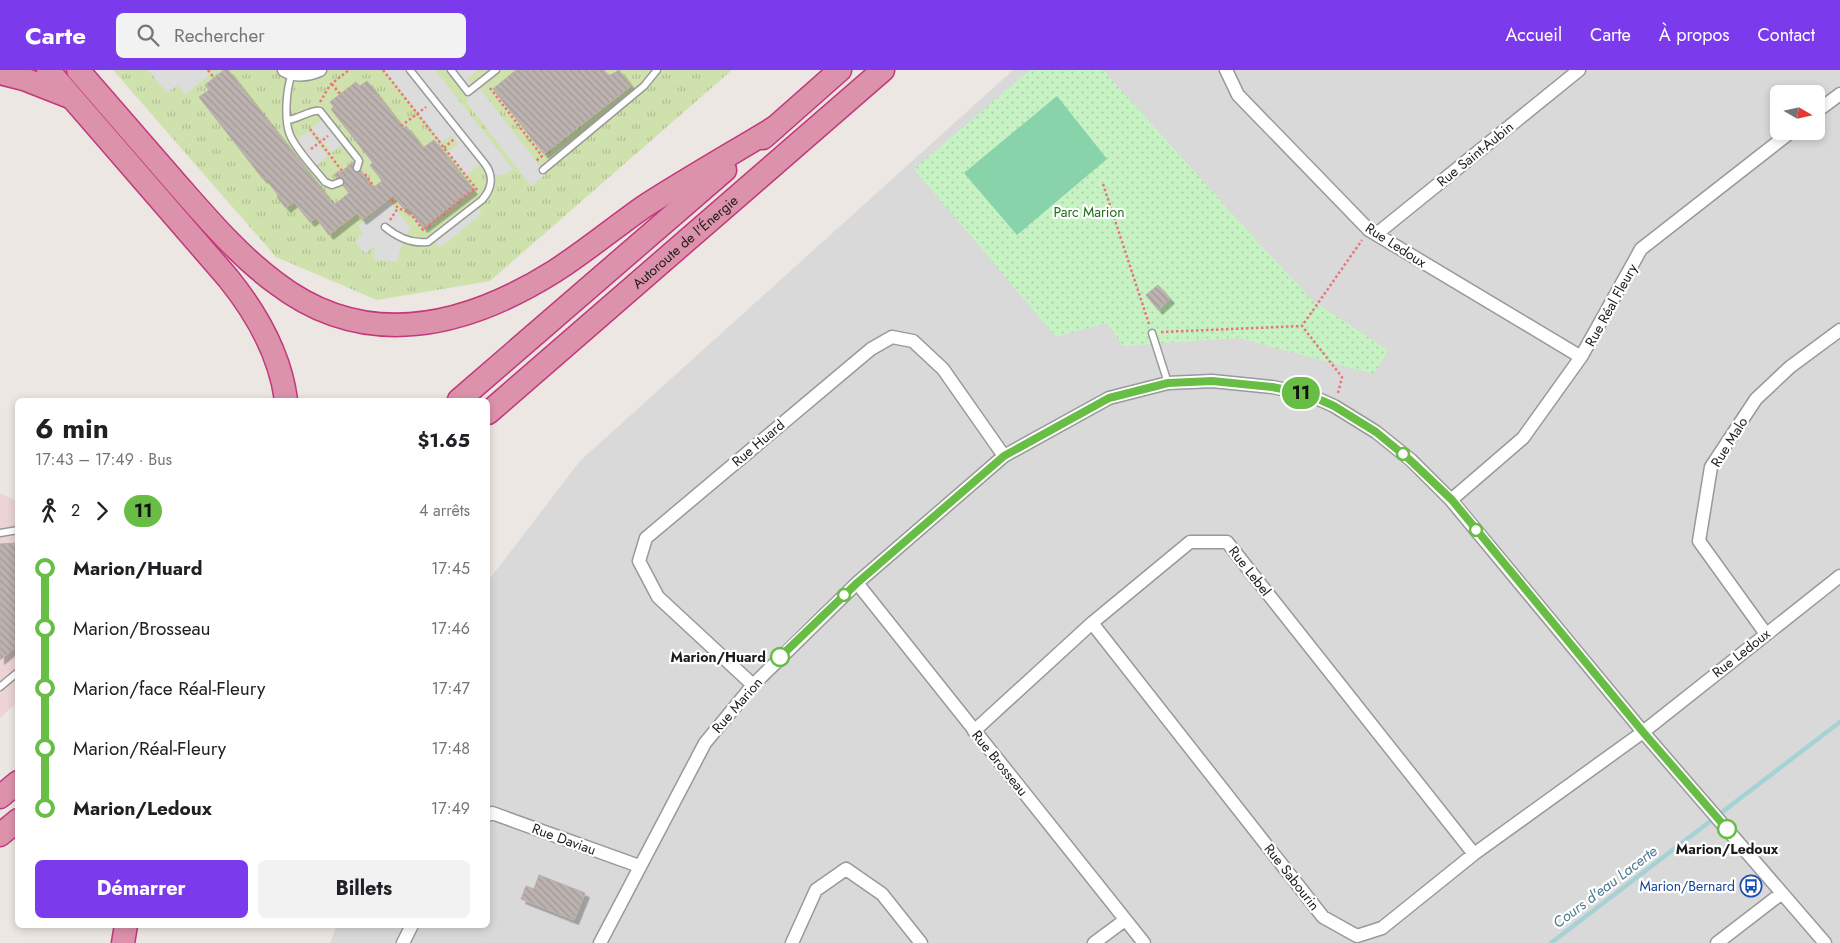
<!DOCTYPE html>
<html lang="fr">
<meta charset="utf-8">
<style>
:root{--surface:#fff;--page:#f2f2f2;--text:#202124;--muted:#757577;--accent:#7c3aed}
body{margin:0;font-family:Jost,sans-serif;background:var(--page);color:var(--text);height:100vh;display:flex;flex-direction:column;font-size:19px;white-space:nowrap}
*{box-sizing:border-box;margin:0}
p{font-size:16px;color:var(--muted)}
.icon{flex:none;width:28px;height:28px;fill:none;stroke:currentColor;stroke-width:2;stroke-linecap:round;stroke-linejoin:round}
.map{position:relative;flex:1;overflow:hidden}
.side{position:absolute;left:15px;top:328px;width:475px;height:530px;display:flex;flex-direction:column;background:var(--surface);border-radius:8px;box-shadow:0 2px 8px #0003}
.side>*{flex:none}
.badge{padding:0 10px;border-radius:16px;font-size:18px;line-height:32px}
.needle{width:32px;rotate:99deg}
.tools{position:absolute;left:1770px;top:15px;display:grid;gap:10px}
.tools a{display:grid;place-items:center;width:55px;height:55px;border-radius:8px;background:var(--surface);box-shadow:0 2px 8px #0003;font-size:25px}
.map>.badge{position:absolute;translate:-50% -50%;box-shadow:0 0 0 2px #fff}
.legs{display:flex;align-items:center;gap:8px;height:55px;padding:0 20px;font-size:16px}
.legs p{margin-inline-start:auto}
.headline{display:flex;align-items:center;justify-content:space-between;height:85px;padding:0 20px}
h1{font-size:28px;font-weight:700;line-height:38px}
.button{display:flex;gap:10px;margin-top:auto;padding:10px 20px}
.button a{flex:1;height:58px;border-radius:8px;background:var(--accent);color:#fff;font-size:20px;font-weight:700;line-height:58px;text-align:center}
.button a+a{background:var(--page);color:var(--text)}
ul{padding:0 20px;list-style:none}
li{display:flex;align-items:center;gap:18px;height:60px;font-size:19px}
li i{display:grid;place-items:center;width:8px;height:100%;margin:0 6px;background:currentColor}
li i::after{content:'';width:12px;height:12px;margin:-6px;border:4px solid;border-radius:50%;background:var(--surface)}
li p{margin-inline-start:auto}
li:first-child i{background:linear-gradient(#0000 50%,currentColor 0)}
li:last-child i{background:linear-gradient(currentColor 50%,#0000 0)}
header{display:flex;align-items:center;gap:30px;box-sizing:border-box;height:70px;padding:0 25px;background:var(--accent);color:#fff}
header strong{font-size:24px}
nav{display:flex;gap:28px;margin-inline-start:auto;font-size:18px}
.search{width:350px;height:45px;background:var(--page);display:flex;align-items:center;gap:12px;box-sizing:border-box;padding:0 18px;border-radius:8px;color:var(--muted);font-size:19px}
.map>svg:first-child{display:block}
.residential{fill:#dad9d9;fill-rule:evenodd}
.commercial{fill:#ebd3d6}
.grass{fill:url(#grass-tufts)}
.park{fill:url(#park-dots)}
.pitch{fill:#88d3aa}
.parking{fill:#dcdcdc}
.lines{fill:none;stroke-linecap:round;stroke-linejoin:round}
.stream{stroke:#a7d2d5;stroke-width:4.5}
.building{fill:url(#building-back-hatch);stroke:#bcada7;filter:url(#shadow)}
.service-casing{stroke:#999;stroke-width:9}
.minor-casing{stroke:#999;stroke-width:15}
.motorway-casing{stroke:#c3377d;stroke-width:25}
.path{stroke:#ea767c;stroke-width:2.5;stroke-dasharray:2.5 2.5;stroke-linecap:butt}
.service{stroke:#fff;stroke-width:6}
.minor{stroke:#fff;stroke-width:12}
.motorway{stroke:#dc92ab;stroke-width:22}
.line-1-casing{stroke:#fff;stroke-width:11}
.line-1{stroke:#68bd45;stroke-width:8}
.stop-1-dot{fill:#fff;stroke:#68bd45;stroke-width:2.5}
.labels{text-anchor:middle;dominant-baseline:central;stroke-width:4.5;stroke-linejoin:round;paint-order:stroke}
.street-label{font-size:14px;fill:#1c1c1c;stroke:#fff}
.park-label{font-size:14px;fill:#1d6d17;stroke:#fff}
.stop-label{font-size:14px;font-weight:bold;fill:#1c1c1c;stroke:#fff;text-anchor:end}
.transit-label{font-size:14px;fill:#164399;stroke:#fff;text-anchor:end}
.water-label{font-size:15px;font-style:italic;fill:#4c7a92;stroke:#fff}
</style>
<header>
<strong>Carte</strong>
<div class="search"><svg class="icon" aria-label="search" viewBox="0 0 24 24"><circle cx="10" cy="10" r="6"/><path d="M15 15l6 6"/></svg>Rechercher</div>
<nav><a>Accueil</a><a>Carte</a><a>À propos</a><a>Contact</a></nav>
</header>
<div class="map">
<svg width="1840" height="873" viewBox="0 0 1840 873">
<defs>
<pattern id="grass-tufts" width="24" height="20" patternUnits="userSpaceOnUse" patternTransform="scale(1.25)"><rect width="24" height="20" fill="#cfe1ad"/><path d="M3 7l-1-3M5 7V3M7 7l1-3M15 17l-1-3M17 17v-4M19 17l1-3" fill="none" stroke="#b1c094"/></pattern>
<pattern id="park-dots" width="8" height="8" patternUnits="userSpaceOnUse" patternTransform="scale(1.25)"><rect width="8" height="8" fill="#c7f2c3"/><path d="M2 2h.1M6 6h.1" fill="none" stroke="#aacfa7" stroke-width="1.8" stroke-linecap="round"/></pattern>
<pattern id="building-back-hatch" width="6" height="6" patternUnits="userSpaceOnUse" patternTransform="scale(1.25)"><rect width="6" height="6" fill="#bcb3b0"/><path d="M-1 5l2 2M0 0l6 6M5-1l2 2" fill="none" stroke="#a19997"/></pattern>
<filter id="shadow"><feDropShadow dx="4.5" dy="4.5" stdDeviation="0" flood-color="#0004"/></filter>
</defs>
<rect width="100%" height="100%" fill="#ece7e2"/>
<path class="residential" d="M1013,0H1840V873H330L337,855H488V511L580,391ZM1779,24H1816V61H1779Z"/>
<path class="commercial" d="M0,423L18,432L17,632L0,648Z"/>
<path class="grass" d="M113,0H732L490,211L377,230L276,187Z"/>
<path class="park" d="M1030,0H1103L1256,170L1312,230L1388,280L1374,304L1238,268L1123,276L1107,253L1056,267L914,99Z"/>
<path class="pitch" d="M1057,26L1107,89L1017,165L964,103Z"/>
<path class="parking" d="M148,0H205L209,5L185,25L178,15L167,23Z
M385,0H435L513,99L506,104L491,106L483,92L466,105L448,82L458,74L451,65L442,73Z
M451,0H478L466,10L477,15L546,104L531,116L467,33L468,22Z
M325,47L345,72L331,83L312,58Z
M309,61L328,86L314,98L294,72Z
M389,131L411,158L404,168L397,192L373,189L375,178L373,177L365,184L355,171L364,163L358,156Z
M476,135L482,143L440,178L433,169Z"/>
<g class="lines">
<path class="stream" d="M1551,873L1840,652"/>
</g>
<path class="building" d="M224,0H228L334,135L349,123L334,105L339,101L340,103L353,92L373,118L382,111L370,95L373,93L331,39L334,37L330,32L356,12L360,16L367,11L403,58L406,56L423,78L434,70L473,120L423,158L407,137L404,139L393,126L362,150L357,143L329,165L316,148L310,152L294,132L286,138L277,127L278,125L265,108L263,109L199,27L209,20L205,15Z
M516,0H604L609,6L619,0L631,16L544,84L493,19Z
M1158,215L1170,229L1158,240L1146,225Z
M18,473V575L0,590V474Z
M539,805L585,823L574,850L521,829L526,816L534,819Z"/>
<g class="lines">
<g class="service-casing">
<path id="service" d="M451,0L468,22L496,0
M292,4C286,19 284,50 290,65C297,81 314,98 325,112L332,115L340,112
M288,50C298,49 312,39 320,41L358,89L359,91L357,98
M543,100L644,16L657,0
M385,157C397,167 412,174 428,172L482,130C492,119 494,106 485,94L410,0
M1152,263L1168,313
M0,463L18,460
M0,617L18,602"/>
</g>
<g class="minor-casing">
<path id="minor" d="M284,0C296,7 308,5 320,0
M1226,0L1238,25L1369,160L1581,287
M1816,42L1840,24
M1369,160L1379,162L1579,0
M1451,430L1523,368L1581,287L1641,179L1792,61
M857,513L1144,873
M1092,553L1323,847L1357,866L1382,858L1474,784L1643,662L1840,506
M1766,564L1699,471L1711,397L1756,329L1790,297L1840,260
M753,615L658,527L639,491L646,468L871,279L892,267L913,271L943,299L1004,386
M974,661L1092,553L1190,472H1227L1474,784
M488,745L492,743L639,796
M403,873L412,855
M600,873L705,673L753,615L857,513L1004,386L1109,328L1168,313L1212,311L1272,317L1307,324L1334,336L1376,362L1411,390L1451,430L1643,662L1825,873
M792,873L816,820L846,799L882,824L921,873
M1094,873L1125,850
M1717,873L1782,823"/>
</g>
<g class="motorway-casing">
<g id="motorway">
<path d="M48,0L228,208C257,244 280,284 286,330"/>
<path d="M78,0C111,38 143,75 176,113C207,148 238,185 276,213C366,282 466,257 555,201C586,181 615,157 645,136C687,109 731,84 774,58"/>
<path d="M0,3L24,9L70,27"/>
<path d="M763,68L840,0"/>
<path d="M459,330L725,100"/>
<path id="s1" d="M488,343L883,0"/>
<path d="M0,727L18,712"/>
<path d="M0,765L18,750"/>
<path d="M123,873L126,855"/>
</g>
</g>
<path class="path" d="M208,0L214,8
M383,0L478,121
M332,14L340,24
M490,18L542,86L536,91
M320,32L330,15L349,0
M401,56L426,37
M310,59L342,101
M444,78L454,69
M311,79L328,66
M365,104L374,117
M1103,114L1149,254
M390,128L398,138L410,143L423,160L475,118
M390,150L398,138
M1161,262L1302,256
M1338,323L1342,307L1302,256L1362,170"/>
<use href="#service" class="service"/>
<use href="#minor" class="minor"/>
<use href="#motorway" class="motorway"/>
</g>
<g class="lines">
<g class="line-1-casing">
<path id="line-1" d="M780,587L857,513L1004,386L1109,328L1168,313L1212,311L1272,317L1307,324L1334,336L1376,362L1410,390L1452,430L1643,662L1727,759"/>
</g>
<use href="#line-1" class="line-1"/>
</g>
<defs>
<g id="bus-ring" transform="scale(1.125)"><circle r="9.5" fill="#fff" stroke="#1a4fb4" stroke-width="1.5"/><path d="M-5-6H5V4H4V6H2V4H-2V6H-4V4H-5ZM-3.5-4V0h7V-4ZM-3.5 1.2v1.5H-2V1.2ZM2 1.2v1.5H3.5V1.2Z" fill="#1a4fb4"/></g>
</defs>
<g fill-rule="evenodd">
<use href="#bus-ring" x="1751" y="816"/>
</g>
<g class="stop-1-dot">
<circle cx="1403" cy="384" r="6"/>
<circle cx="1476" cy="460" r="6"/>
<circle cx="844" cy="525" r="6"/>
<circle cx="780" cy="587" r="9"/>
<circle cx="1727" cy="759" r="9"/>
</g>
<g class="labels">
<g class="street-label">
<text transform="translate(1475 84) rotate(-39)">Rue Saint-Aubin</text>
<text stroke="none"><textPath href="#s1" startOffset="261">Autoroute de l'Énergie</textPath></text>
<text transform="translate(1396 175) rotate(33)">Rue Ledoux</text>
<text transform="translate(1611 235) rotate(-61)">Rue Réal Fleury</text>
<text transform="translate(1729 372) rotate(-58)">Rue Malo</text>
<text transform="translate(758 373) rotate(-40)">Rue Huard</text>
<text transform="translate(1250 501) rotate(52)">Rue Lebel</text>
<text transform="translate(1741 583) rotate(-38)">Rue Ledoux</text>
<text transform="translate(737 635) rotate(-49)">Rue Marion</text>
<text transform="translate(1000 693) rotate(51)">Rue Brosseau</text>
<text transform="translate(564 769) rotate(20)">Rue Daviau</text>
<text transform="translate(1292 807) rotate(52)">Rue Sabourin</text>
</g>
<g class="park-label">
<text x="1089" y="142">Parc Marion</text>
</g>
<g class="stop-label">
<text x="766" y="587">Marion/Huard</text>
<text x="1727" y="779" text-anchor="middle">Marion/Ledoux</text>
</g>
<g class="transit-label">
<text x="1735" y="816">Marion/Bernard</text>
</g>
<g class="water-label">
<text transform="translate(1605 817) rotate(-37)">Cours d'eau Lacerte</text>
</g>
</g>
</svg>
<div class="tools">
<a><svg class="needle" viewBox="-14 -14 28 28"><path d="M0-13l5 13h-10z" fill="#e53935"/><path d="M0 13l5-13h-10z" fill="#757577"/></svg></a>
</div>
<b class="badge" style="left:1301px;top:323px;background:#68bd45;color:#111">11</b>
<section class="side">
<div class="headline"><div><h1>6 min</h1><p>17:43 – 17:49 · Bus</p></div><b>$1.65</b></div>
<div class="legs"><svg class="icon" aria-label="walk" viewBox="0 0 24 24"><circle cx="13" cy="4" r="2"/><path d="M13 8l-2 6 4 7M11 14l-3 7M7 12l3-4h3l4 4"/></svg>2<svg class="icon" aria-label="forward" viewBox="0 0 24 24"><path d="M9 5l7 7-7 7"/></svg><b class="badge" style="background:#68bd45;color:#111">11</b><p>4 arrêts</p></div>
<ul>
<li><i style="color:#68bd45"></i><b>Marion/Huard</b><p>17:45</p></li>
<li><i style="color:#68bd45"></i><span>Marion/Brosseau</span><p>17:46</p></li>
<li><i style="color:#68bd45"></i><span>Marion/face Réal-Fleury</span><p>17:47</p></li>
<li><i style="color:#68bd45"></i><span>Marion/Réal-Fleury</span><p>17:48</p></li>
<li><i style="color:#68bd45"></i><b>Marion/Ledoux</b><p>17:49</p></li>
</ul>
<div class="button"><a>Démarrer</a><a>Billets</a></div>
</section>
</div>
